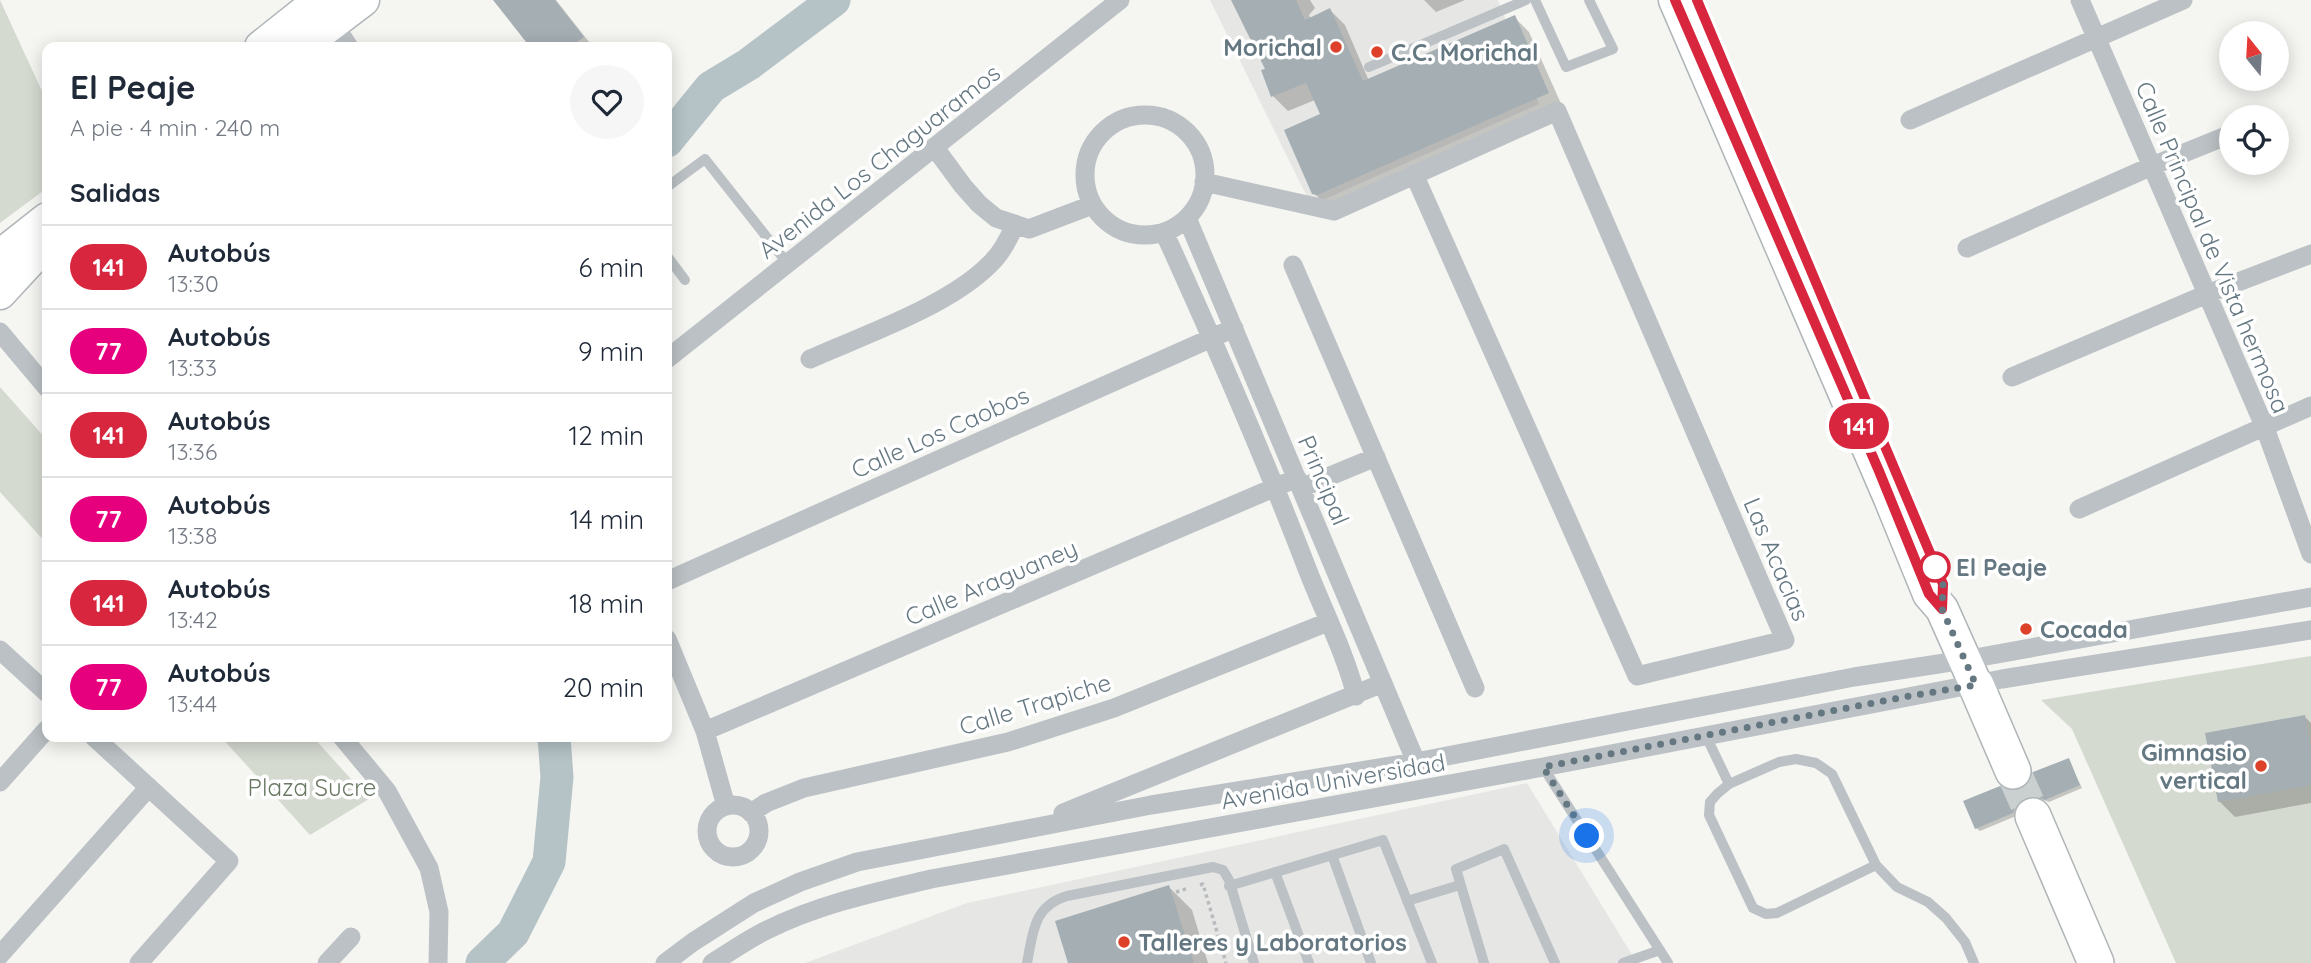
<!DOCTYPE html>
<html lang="es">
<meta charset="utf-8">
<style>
:root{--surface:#fff;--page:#f6f6f7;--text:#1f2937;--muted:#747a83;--line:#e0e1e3}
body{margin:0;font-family:Quicksand,sans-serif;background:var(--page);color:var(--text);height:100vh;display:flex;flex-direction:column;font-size:26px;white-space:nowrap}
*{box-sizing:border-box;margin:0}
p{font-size:23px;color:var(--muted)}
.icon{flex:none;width:38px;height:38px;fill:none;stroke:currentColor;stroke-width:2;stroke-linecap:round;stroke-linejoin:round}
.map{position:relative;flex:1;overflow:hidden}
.details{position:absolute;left:42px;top:42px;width:630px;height:700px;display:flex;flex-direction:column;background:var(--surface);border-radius:14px;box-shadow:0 4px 18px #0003}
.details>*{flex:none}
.badge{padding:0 14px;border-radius:23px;font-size:24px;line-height:46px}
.needle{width:46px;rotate:342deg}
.buttons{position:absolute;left:2219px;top:21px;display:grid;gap:14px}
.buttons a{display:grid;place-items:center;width:70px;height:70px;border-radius:50%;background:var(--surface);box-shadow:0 4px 18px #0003;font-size:35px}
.you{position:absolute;width:35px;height:35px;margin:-18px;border:5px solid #fff;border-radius:50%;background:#1a73e8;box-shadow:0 0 0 10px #1a73e833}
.map>.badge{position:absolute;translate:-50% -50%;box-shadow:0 0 0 4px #fff}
h2{padding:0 28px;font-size:26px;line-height:63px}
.round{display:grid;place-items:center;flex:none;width:74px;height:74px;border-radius:37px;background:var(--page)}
.head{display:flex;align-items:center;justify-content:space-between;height:119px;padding:0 28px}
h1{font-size:33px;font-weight:700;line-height:52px}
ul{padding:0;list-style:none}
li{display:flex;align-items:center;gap:21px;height:84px;padding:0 28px;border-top:2px solid var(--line)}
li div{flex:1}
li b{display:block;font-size:26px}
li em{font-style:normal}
li .badge{min-width:77px;font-weight:700;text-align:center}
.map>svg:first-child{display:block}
.built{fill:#e6e6e5}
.green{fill:#d5dad1}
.shadow{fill:#0003}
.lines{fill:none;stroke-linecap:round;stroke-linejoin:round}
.river{stroke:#b5c3c6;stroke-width:33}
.building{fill:#a5afb3}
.highway-tunnel{stroke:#cad0d0;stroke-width:35;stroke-dasharray:35 18;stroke-linecap:butt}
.primary-casing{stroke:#afb5b8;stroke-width:35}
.highway-casing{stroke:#afb4b7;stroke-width:38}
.path{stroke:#b8bbbd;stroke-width:3.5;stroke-dasharray:3.5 3.5;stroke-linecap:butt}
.lane{stroke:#bbc1c4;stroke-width:10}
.street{stroke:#bbc1c4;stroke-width:19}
.primary{stroke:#fff;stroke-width:32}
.highway{stroke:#fff;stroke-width:35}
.line-casing{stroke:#fff;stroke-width:16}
.line{stroke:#d7263d;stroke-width:10}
.walk{stroke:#657882;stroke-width:7;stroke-dasharray:0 12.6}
.poi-dot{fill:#dd412a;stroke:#fff;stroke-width:2.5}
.stop-dot{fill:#fff;stroke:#d7263d;stroke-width:3.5}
.labels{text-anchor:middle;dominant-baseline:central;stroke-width:7;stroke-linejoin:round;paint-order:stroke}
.poi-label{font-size:24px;font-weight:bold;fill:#657882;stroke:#fff;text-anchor:start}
.street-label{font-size:24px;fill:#657882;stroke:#fff}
.stop-label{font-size:24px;font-weight:bold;fill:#657882;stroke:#fff;text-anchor:start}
.park-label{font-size:24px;fill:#6a7964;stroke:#fff}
</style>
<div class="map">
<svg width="2311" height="963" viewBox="0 0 2311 963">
<rect width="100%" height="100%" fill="#f5f5f2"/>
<path class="built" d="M1210,0H1498L1539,104L1311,205Z
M1527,783L1637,963H805L967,903Z"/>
<path class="green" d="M0,0L47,102V188L0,223Z
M0,387L47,440V544L0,492Z
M2311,656V963H2176L2072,729L2041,700Z
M221,737H313L369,799L310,835Z"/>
<path class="shadow" d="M495,0H556L593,47H532Z
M1233,0H1310L1315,8L1309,15L1311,19L1330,10L1345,25L1369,81L1514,17L1529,32L1563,108L1329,208L1314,193L1322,115L1315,100L1288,111L1273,96L1267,70Z
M1424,0H1465L1436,12Z
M2305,717L2311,723V803L2235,817L2219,801Z
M2068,760L2082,788L2049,802L2041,799L2029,800L2016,816L1980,831L1976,828L2010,793L2021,791Z
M1169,887L1192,910L1208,963H1070Z"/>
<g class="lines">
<path class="river" d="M667,141L711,87L749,64L834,0
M482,963L513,933L549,862L557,777L554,737"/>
</g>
<path class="building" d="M493,0H555L584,37L570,47H530Z
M1231,0H1296L1305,20L1330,8L1363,81L1515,15L1549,93L1317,195L1312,194L1284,130L1320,114L1306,83L1271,97L1261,70L1265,69Z
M2305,715L2311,748V785L2218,802L2205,733Z
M2069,758L2080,785L2045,800L2036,796L2026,797L2017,803L2013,813L1975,829L1963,801L2000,786L2010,791L2020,790L2029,782L2033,772Z
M1169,885L1194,963H1068L1055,921Z"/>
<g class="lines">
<path class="highway-tunnel" d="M2013,771L2033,816"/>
<g class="primary-casing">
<path id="primary" d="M1675,0L1889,496L1929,594L1942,609L1976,685
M261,47L320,0
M301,47L363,0
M0,256L47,219
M0,293L47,242"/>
</g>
<g class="highway-casing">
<path id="highway" d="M1976,685L2013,771
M2033,816L2096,963"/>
</g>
<path class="path" d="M1200,885L1203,884L1226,963
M1176,892L1189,888"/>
<path class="lane" d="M1535,0L1566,67L1613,49L1589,0
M1369,67L1526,0
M667,187L705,159L788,264
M667,256L685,280
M1706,736L1729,784
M1543,767L1668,963
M1332,855L1371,963
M1876,865L1777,913L1766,914L1753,908L1709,815L1710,802L1717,794L1729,784L1779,762L1796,759L1816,763L1832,774L1876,865L1897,887L1928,902L1946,918L1965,942L1974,963
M1275,872L1309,963
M1229,886L1383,840L1432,963
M1407,901L1460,885
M1027,963C1033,933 1033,906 1067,896L1213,867L1223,870L1229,880L1254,963
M1484,963L1456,869L1504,849L1555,963
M1623,963L1660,950"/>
<path class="street" d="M2080,0L2265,428L2311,554
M333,23L349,47
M1085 175a60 60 0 1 1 120 0a60 60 0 1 1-120 0Z
M1910,120L2183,0
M935,148L963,186L979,204L996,218L1029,229L1092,205
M1204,182L1334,211L1557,111L1785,640L1637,676L1414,174
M1187,218L1416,762
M1164,232C1215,344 1264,456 1308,571C1324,612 1345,653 1356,696
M1967,248L2152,166L2231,134
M1293,265L1475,688
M0,332L47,388
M667,359L1120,0
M810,359C864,335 948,306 989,265C1001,254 1009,239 1015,224
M2012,377L2207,294L2311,254
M1301,488L1376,457
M2079,509L2311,406
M667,581L1234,328
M667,639L705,731L726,806
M0,650L47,693
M705,731L1297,478
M94,737L229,861L139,963
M342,737L387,791L429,868L439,912L438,963
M0,782L47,729
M707 831a26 26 0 1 1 52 0a26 26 0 1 1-52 0Z
M751,813L766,803L804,788L1008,742L1114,708L1328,622
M1063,813L1383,683
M0,955L149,787
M327,963L351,937
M665,963L693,942L754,903L800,882L857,862L1151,805L1416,762L1854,677L1964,660L2311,597
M712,963C730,952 748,939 767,930C819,904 876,892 931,879L1543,767L2002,679L2311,630"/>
<use href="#primary" class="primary"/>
<use href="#highway" class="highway"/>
</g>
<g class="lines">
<g class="line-casing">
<path id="line" d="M1675,0L1879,471L1929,594L1942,609L1943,584L1697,0"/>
</g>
<use href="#line" class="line"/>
<path class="walk" d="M1587,836L1543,767L1904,697L1976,685L1942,609L1943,584L1932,559L1935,567"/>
</g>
<g class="poi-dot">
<circle cx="1336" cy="47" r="7"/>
<circle cx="1377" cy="52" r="7"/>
<circle cx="2026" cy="629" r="7"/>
<circle cx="2261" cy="766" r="7"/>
<circle cx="1124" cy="942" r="7"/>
</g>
<circle class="stop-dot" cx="1935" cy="567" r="14"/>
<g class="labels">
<g class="poi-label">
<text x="1322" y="47" text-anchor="end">Morichal</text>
<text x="1391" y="52">C.C. Morichal</text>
<text x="2040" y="629">Cocada</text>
<text x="2247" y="752" text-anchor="end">Gimnasio<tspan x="2247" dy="28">vertical</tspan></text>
<text x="1138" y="942">Talleres y Laboratorios</text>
</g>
<g class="street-label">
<text transform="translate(879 161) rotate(-38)">Avenida Los Chaguaramos</text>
<text transform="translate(2213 247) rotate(67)">Calle Principal de Vista hermosa</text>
<text transform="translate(940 432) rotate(-24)">Calle Los Caobos</text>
<text transform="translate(1324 480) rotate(67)">Principal</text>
<text transform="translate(1777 559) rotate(67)">Las Acacias</text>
<text transform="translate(991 582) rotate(-23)">Calle Araguaney</text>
<text transform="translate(1035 704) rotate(-17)">Calle Trapiche</text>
<text transform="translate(1333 781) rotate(-10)">Avenida Universidad</text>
</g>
<g class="stop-label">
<text x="1956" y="567">El Peaje</text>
</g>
<g class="park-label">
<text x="312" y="787">Plaza Sucre</text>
</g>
</g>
</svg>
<div class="buttons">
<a><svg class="needle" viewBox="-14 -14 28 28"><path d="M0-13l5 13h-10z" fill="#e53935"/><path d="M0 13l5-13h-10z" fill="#747a83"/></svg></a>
<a><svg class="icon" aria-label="locate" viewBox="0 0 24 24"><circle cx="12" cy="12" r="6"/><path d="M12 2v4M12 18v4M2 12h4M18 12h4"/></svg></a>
</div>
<div class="you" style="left:1587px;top:836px"></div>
<b class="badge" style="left:1859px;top:426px;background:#d7263d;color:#fff">141</b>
<section class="details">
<div class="head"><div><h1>El Peaje</h1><p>A pie · 4 min · 240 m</p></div><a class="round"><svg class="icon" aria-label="heart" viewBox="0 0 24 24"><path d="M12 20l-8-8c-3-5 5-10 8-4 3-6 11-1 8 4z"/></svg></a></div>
<h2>Salidas</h2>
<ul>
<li><span class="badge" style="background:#d7263d;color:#fff">141</span><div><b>Autobús</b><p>13:30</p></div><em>6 min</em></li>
<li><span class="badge" style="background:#e6007e;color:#fff">77</span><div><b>Autobús</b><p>13:33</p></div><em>9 min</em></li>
<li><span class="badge" style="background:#d7263d;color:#fff">141</span><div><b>Autobús</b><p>13:36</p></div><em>12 min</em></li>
<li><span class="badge" style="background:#e6007e;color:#fff">77</span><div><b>Autobús</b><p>13:38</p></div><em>14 min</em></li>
<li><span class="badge" style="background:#d7263d;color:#fff">141</span><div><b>Autobús</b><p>13:42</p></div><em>18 min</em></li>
<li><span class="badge" style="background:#e6007e;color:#fff">77</span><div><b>Autobús</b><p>13:44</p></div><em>20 min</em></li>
</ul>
</section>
</div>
